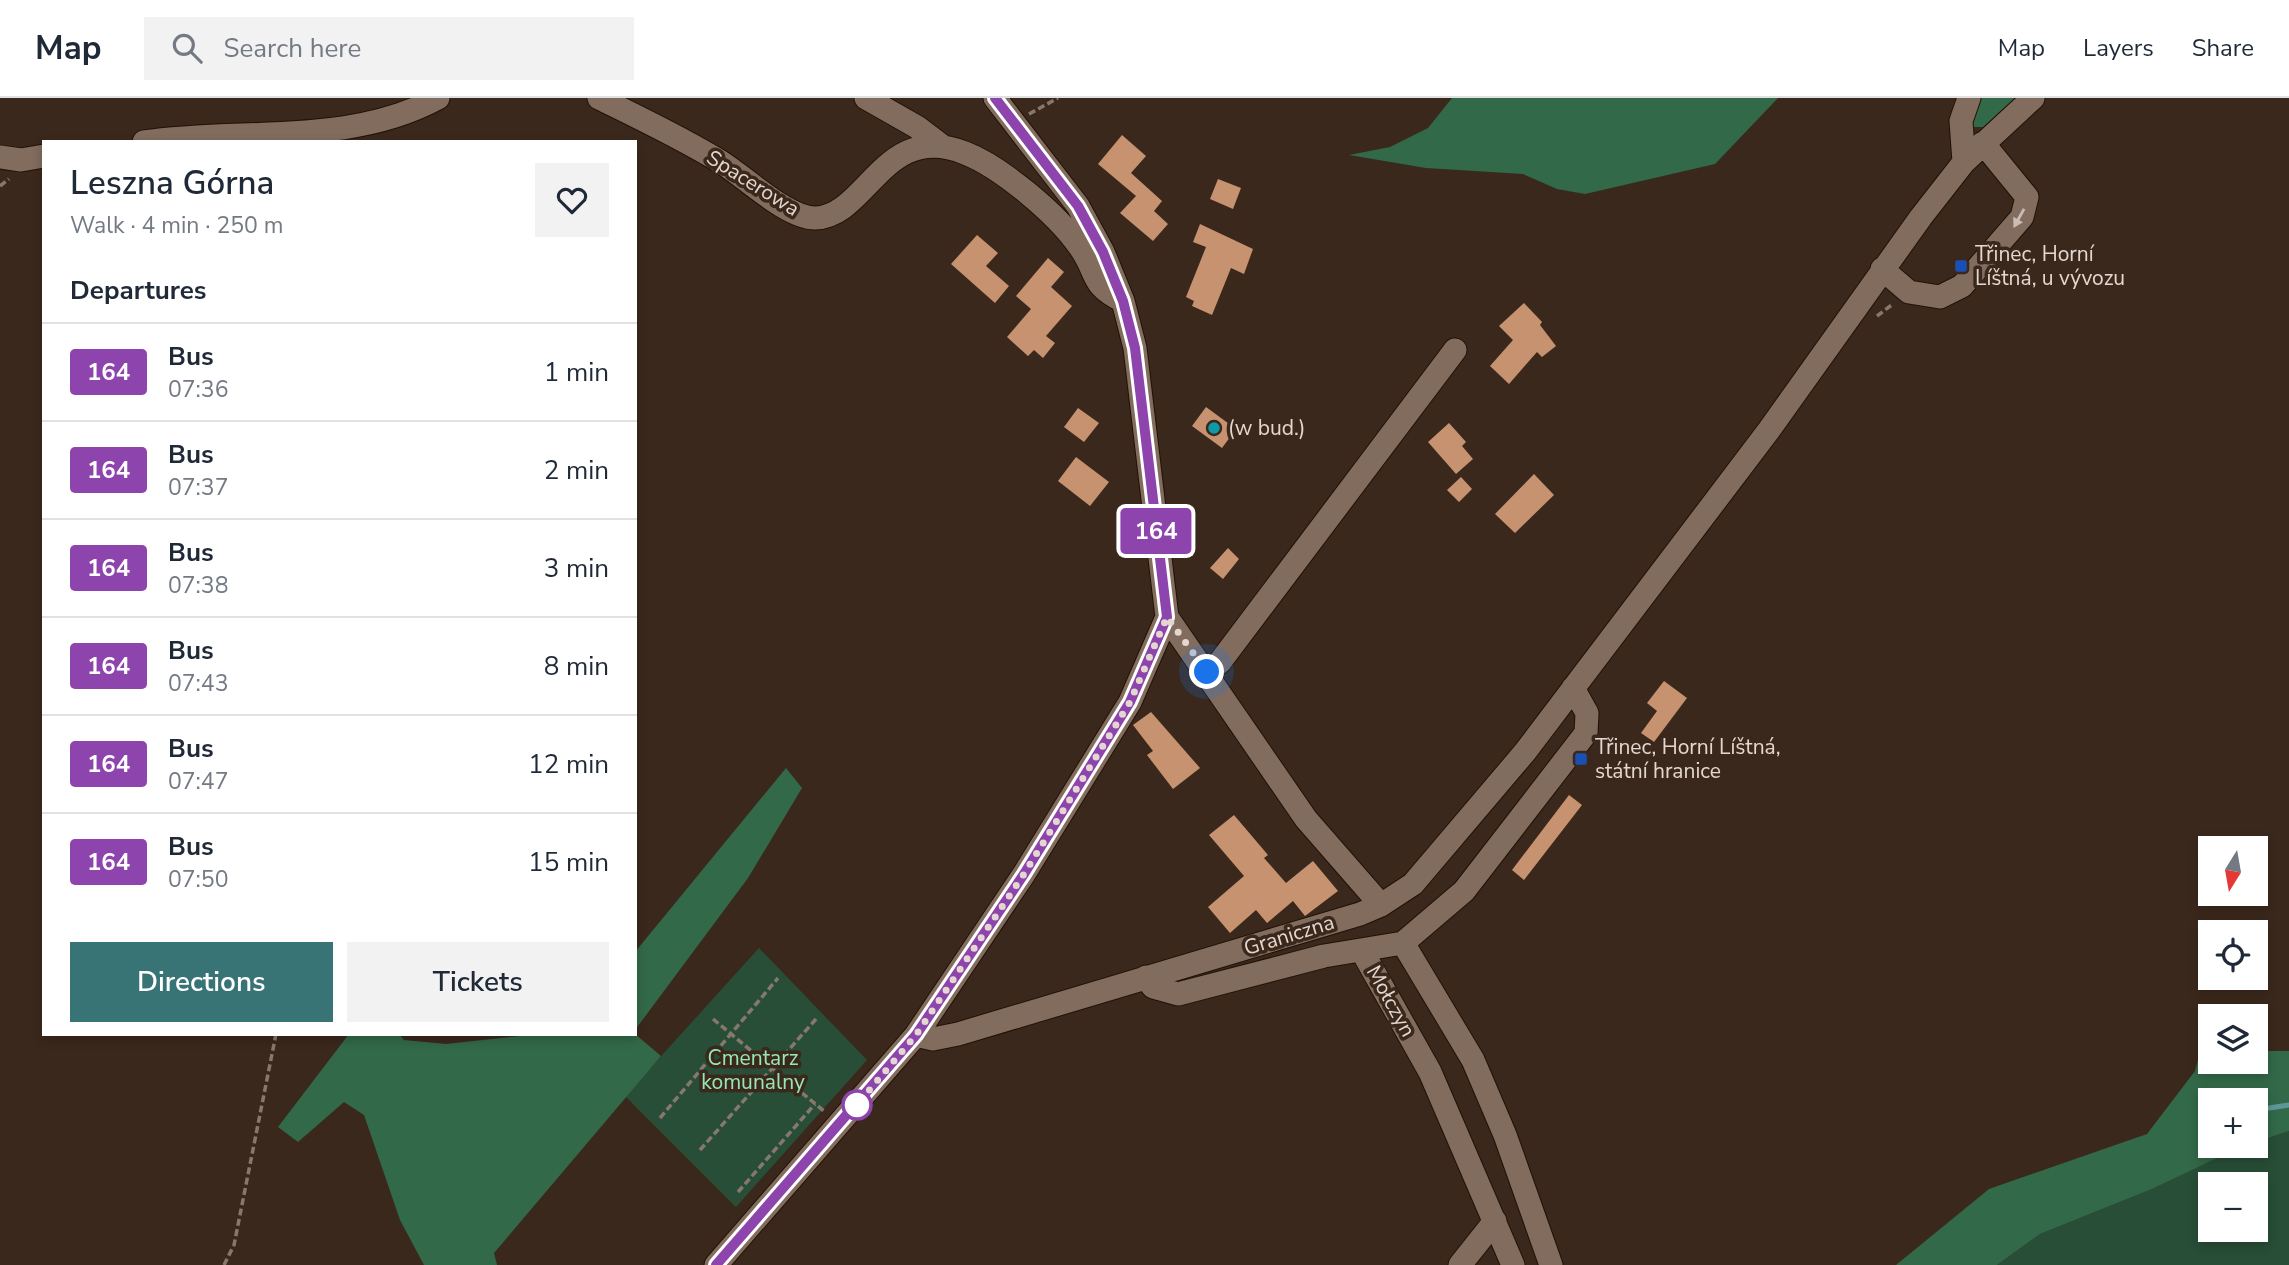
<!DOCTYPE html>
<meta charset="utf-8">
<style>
:root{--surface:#fff;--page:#f2f2f3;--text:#1f2937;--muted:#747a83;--line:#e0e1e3;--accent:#387376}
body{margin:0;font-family:"Nunito Sans",sans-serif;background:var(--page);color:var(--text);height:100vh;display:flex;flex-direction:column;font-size:26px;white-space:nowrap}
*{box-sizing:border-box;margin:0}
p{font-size:23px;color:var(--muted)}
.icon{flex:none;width:38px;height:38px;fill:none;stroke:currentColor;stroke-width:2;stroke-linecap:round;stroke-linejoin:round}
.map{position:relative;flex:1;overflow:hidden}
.sheet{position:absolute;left:42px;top:42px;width:595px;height:896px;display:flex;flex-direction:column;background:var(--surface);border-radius:0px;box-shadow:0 4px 10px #0003}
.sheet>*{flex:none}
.badge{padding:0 14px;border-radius:5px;font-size:24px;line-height:46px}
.needle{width:46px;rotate:191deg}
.controls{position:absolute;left:2198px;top:738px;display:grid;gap:14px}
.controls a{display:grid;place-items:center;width:70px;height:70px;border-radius:0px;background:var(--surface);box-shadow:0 4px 10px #0003;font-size:35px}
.you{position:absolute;width:35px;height:35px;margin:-18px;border:5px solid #fff;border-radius:50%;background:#1a73e8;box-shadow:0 0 0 10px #1a73e833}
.map>.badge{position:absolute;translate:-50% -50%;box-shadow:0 0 0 4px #fff}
h2{padding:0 28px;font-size:26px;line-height:63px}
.round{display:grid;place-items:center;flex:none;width:74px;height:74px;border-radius:0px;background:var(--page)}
.head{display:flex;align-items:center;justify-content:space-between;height:119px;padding:0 28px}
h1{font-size:33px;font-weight:600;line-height:52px}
.primary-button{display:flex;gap:14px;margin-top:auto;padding:14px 28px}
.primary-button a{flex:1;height:80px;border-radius:0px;background:var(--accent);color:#fff;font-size:28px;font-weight:600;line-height:80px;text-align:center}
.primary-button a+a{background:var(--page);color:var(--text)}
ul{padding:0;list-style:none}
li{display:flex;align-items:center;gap:21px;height:98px;padding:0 28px;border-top:2px solid var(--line)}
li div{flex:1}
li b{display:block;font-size:26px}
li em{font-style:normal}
li .badge{min-width:77px;font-weight:700;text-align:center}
header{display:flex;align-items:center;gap:42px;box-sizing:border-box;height:98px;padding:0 35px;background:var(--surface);border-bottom:2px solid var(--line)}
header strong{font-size:33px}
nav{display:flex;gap:38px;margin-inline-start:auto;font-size:24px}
.search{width:490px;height:63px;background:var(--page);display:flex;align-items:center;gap:18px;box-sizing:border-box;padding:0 24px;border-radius:0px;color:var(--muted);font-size:26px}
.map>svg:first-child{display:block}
.green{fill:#284e37;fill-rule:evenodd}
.forest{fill:#326948}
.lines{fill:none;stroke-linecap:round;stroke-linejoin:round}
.stream{stroke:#5e9798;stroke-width:5}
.building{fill:#c6926f}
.minor-casing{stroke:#211106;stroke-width:25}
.path{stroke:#87786d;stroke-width:3.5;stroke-dasharray:7 3.5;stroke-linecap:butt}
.minor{stroke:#816c5e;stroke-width:23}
.oneway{fill:#cabcb3}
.line-casing{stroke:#fff;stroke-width:16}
.line{stroke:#8e44ad;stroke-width:10}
.walk{stroke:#e3d7cf;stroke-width:7;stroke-dasharray:0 12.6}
.transit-dot{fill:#1a4fb4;stroke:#3b281c;stroke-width:2.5}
.culture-dot{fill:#0f9aa8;stroke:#3b281c;stroke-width:2.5}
.stop-dot{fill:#fff;stroke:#8e44ad;stroke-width:3.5}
.labels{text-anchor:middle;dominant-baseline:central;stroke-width:7;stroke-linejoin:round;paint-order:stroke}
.street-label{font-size:21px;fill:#e3d7cf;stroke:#3b281c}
.poi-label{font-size:21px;fill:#e3d7cf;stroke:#3b281c;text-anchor:start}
.park-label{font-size:21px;fill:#95e8b4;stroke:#3b281c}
</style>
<header>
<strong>Map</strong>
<div class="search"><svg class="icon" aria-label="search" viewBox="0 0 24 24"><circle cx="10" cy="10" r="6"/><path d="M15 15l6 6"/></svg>Search here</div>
<nav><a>Map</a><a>Layers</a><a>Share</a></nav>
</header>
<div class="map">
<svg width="2289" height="1167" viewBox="0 0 2289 1167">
<rect width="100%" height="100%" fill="#3b281c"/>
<path class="green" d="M759,850L867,962L736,1109L625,998Z
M2289,1033V1167H1997L2040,1136L2152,1091L2234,1051L2256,1048V1044ZM2210,1087H2256V1132H2210Z"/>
<path class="forest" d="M1452,0H1778L1715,66L1585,96L1557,91L1523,76L1426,70L1349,57L1390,49L1428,30Z
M1973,0H2015L1983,29H1973L1969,19Z
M786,670L802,690L748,780L635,932V854Z
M349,936H399L404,942L446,946L537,936H635L661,958L494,1155L497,1167H424L400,1122L364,1017L344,1004L298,1044L278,1029Z
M2210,951V964H2256V953H2289V1033L2256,1044V1003H2210V1048H2242L2152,1091L2040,1136L1997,1167H1896L1989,1091L2147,1036L2195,973L2199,958Z"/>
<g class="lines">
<path class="stream" d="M2256,1012L2289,1007"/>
</g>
<path class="building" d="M1122,37L1146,58L1131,75L1162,103L1154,113L1168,126L1153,143L1120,115L1136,98L1098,66Z
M1218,81L1241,90L1233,111L1210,101Z
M1200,126L1253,151L1244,176L1231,170L1212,217L1192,208L1194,203L1186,199L1206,149L1193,144Z
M977,137L998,155L986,168L1009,188L995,205L951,166Z
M1048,160L1064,174L1051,189L1072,208L1046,238L1055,245L1043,260L1034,252L1028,258L1007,239L1031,211L1016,198Z
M1524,205L1542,224L1540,227L1556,248L1542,259L1537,254L1509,286L1490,268L1513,242L1499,228Z
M1206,309L1236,331L1222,350L1192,328Z
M1078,310L1099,325L1084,344L1064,329Z
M1449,325L1466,344L1462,348L1473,361L1456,376L1428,344Z
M1076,359L1109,384L1090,408L1058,383Z
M1534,376L1554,397L1515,435L1495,416Z
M1461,379L1472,391L1459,404L1447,392Z
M1228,450L1239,461L1223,481L1210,470Z
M1664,583L1687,600L1654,644L1641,635L1657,613L1647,605Z
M1151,614L1200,670L1173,691L1147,657L1153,653L1133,627Z
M1569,697L1582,707L1524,782L1512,772Z
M1234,717L1268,757L1264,760L1286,785L1313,763L1338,793L1305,818L1293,803L1267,825L1256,812L1230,835L1208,809L1244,778L1209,737Z"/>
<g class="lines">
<g class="minor-casing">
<path id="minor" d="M599,0C640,20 682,40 721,64C745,79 787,120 815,120C867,119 884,22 965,55C1001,69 1057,116 1079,148C1099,175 1088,186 1123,203
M866,0L917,29L942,48
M144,44C241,30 350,48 438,0
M0,59L21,62L44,58
M1964,64L1961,23L1969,0
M1882,171L1909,194L1940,199L1962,188L2022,119L2027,99L1983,45
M1167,519L1306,721L1381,807
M1207,574L1220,564L1455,252
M1403,845L1473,962L1505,1037L1551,1167
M1362,853L1430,974L1513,1167
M1146,879L1153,889L1178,896L1324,858L1403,845L1464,793L1586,635L1587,615L1573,590
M916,937L933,941L958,936L1360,816L1381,807L1413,786L1525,654L1769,332L1921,119L1964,64L2033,0
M716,1167L916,937L1024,776L1130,604L1167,519L1135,250L1123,203L1103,154L1078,108L995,0
M1460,1167L1495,1123"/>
</g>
<path class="path" d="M1029,16L1058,0
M0,88L9,81
M1877,218L1893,206
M713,921L825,1014
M660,1020L778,880
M700,1052L816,921
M738,1094L815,1006
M224,1167L234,1147L276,936"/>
<use href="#minor" class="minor"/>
</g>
<defs><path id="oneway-solid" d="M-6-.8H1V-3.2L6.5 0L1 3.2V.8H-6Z" transform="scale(1.75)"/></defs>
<use class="oneway" href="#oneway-solid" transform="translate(2019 120) rotate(119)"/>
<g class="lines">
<g class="line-casing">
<path id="line" d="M716,1167L916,937L1024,776L1130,604L1167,519L1135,250L1123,203L1103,154L1078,108L995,0"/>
</g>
<use href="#line" class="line"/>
<path class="walk" d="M857,1007L855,1009L916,937L1024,776L1130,604L1167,519L1207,574"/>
</g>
<g class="transit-dot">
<rect x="1954" y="161" width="14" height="14" rx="3.5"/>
<rect x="1574" y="654" width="14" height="14" rx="3.5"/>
</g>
<circle class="culture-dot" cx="1214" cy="330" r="7"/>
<circle class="stop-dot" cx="857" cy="1007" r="14"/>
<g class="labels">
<g class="street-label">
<text transform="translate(753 85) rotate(32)">Spacerowa</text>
<text transform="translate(1289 837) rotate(-17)">Graniczna</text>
<text transform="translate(1391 903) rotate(61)">Mołczyn</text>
</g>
<g class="poi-label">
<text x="1975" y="156">Třinec, Horní<tspan x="1975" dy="24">Líštná, u vývozu</tspan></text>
<text x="1228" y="330">(w bud.)</text>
<text x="1595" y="649">Třinec, Horní Líštná,<tspan x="1595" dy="24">státní hranice</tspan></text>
</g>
<g class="park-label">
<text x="753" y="960">Cmentarz<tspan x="753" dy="24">komunalny</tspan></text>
</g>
</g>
</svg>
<div class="controls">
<a><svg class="needle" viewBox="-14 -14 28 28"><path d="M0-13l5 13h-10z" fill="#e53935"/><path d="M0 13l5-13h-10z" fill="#747a83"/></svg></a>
<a><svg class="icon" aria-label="locate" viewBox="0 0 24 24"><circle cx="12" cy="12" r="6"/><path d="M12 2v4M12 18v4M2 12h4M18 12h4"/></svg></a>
<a><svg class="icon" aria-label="layers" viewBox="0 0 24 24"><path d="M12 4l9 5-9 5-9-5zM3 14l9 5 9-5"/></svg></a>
<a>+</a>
<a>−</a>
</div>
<div class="you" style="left:1207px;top:574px"></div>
<b class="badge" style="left:1156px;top:433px;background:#8e44ad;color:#fff">164</b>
<section class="sheet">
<div class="head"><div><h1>Leszna Górna</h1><p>Walk · 4 min · 250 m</p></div><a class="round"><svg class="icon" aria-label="heart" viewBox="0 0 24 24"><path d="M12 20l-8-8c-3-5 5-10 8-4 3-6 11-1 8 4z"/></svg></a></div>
<h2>Departures</h2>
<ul>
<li><span class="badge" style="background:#8e44ad;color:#fff">164</span><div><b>Bus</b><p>07:36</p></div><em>1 min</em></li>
<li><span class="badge" style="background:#8e44ad;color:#fff">164</span><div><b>Bus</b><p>07:37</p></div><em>2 min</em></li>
<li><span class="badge" style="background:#8e44ad;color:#fff">164</span><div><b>Bus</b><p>07:38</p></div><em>3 min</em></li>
<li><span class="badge" style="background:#8e44ad;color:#fff">164</span><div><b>Bus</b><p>07:43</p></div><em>8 min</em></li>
<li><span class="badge" style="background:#8e44ad;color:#fff">164</span><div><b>Bus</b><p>07:47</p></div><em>12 min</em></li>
<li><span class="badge" style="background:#8e44ad;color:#fff">164</span><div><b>Bus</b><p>07:50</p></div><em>15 min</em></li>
</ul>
<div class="primary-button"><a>Directions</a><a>Tickets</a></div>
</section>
</div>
